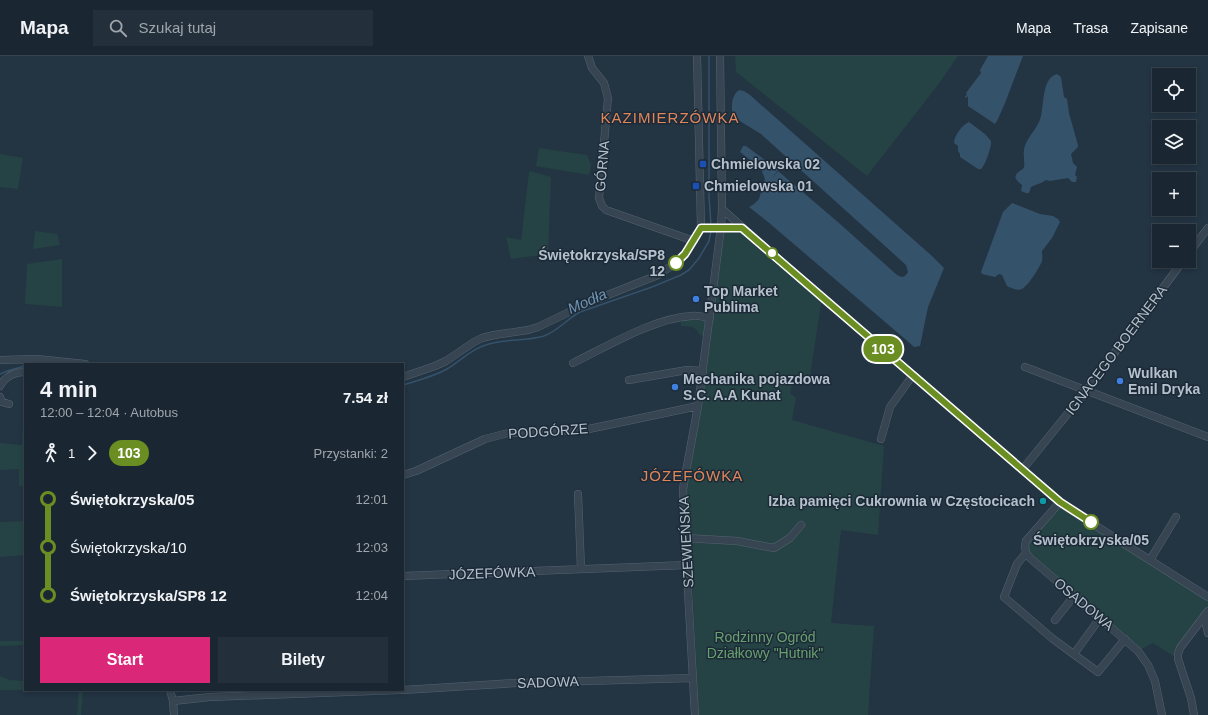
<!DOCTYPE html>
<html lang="pl">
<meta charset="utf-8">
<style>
:root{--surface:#1a2732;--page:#232f3a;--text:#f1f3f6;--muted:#9fa5ac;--line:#38444d;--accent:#db2777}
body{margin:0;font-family:Arial,sans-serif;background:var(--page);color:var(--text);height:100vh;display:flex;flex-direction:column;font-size:15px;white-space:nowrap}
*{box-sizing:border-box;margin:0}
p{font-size:13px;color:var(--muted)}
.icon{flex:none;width:22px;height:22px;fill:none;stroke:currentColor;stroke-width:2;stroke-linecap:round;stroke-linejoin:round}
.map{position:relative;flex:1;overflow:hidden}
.sheet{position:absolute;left:24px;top:307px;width:380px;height:328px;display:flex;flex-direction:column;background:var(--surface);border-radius:0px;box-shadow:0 2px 6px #0003,0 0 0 1px var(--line)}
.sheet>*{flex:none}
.badge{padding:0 8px;border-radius:13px;font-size:14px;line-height:26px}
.buttons{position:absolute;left:1152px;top:12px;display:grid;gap:8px}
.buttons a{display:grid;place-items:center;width:44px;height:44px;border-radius:0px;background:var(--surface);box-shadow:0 2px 6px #0003,0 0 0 1px var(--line);font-size:20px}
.map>.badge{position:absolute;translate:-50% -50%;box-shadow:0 0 0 2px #fff}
.legs{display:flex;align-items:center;gap:6px;height:44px;padding:0 16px;font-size:13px}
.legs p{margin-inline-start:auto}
.overview{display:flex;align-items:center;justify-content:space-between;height:68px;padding:0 16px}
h1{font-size:22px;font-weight:600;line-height:30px}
.cta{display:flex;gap:8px;margin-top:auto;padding:8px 16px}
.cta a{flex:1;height:46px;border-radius:0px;background:var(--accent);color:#fff;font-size:16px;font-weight:600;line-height:46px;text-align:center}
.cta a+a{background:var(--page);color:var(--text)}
ul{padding:0 16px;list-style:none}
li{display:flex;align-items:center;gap:14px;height:48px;font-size:15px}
li i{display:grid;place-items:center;width:6px;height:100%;margin:0 5px;background:currentColor}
li i::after{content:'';width:10px;height:10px;margin:-5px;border:3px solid;border-radius:50%;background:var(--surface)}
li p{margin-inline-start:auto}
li:first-child i{background:linear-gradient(#0000 50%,currentColor 0)}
li:last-child i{background:linear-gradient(currentColor 50%,#0000 0)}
header{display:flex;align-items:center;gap:24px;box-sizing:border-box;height:56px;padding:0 20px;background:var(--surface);border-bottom:1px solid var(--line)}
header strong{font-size:19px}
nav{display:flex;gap:22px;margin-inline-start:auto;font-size:14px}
.search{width:280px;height:36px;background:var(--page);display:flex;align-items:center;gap:10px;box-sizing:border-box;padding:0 14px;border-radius:0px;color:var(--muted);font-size:15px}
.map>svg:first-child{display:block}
.green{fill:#254344}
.water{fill:#35526b}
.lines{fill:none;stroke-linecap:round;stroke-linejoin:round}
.stream{stroke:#35526b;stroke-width:1.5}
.minor-casing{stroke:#55636f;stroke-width:8}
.minor{stroke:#374552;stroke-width:7}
.line-1-casing{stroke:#fff;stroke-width:9}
.line-1{stroke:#6b8e23;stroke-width:6}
.transit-dot{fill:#1a4fb4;stroke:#1c2a37;stroke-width:1.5}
.stop-1-dot{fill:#fff;stroke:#6b8e23;stroke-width:2}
.shop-dot{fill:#3f7fe0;stroke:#1c2a37;stroke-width:1.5}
.culture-dot{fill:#0f9aa8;stroke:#1c2a37;stroke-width:1.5}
.labels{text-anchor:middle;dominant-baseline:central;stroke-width:3;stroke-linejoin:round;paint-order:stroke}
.poi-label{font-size:14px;font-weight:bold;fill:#b4c0cc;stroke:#1c2a37;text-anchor:start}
.street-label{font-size:14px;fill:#b4c0cc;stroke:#1c2a37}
.stop-label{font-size:14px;font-weight:bold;fill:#b4c0cc;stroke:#1c2a37;text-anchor:end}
.park-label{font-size:14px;fill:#69a06f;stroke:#1c2a37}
.neighbourhood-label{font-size:15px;letter-spacing:1px;fill:#e0865b;stroke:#1c2a37}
.water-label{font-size:15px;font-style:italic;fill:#7195b3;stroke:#1c2a37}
</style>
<header>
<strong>Mapa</strong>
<div class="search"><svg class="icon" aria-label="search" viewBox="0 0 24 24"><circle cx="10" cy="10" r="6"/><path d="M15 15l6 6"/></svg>Szukaj tutaj</div>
<nav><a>Mapa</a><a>Trasa</a><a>Zapisane</a></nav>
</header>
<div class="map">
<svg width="1208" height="659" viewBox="0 0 1208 659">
<rect width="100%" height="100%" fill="#233443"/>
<path class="green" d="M735,0H958L938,29L867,120L736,16Z
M539,92L587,99L591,109L589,119L536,110Z
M0,98L23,102L18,133L0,131Z
M530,115L551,121L548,198L511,203L506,181L521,184L529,116Z
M721,171H742L788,210L822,242L809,326L793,324L790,337L796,342L792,364L884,390L878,479L841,474L831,567L874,570L868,659H699L690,485L735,487L776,493L774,492L737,485L685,482L683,433L685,421L698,350Z
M35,175L57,178L60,189L33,193Z
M62,203V251L25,248L27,208Z
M686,263L705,265L703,280L700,279C694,269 692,271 681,270V264Z
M23,365H25V430H19V413L0,414V387L22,389Z
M1060,446L1208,541V555L1180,592L1178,603L1153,587L1138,595L1030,502L1026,485Z
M25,465V499L0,501V466Z
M0,585H25V589L0,590Z
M0,620L10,624L25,625V634H48H0Z
M79,634H83L81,659H77Z"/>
<path class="water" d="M988,0H1023L1005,47L998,63L995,68L968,50V40L966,42L965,41L967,38L966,37L981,17L980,14Z
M1057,18L1061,21L1064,41L1067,43L1069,57L1078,89V91L1071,98L1073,107L1077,111L1075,119L1077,121L1076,126H1072L1068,122L1050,125L1046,124C1041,128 1036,128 1031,131L1029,137H1026L1021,135L1022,129C1012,121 1014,119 1024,112C1025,106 1023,100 1024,93C1026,82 1039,71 1041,60C1044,48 1042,22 1057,18Z
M739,34L744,35L750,39L932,200L944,212L928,251L920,290L914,291L905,283L768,166L749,151L754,148L759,143L765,123L761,113L740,96L743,90H746L773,110L768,120L774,109L779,112L772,123L778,115L839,167L897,219L902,221L905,220L908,216L906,209L761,78L733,61C731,53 731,39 739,34Z
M969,66L985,78L991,85C992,90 985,110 981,113C980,113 979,113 978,113L960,101V98L958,95V90L954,87C954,80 962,69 969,66Z
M1012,147L1040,158L1053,160L1058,163L1060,166L1052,182L1042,195C1042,199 1043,201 1042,205C1040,211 1028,230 1022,233C1017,235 1011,232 1007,230L1002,219L999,218L995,221L982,218L981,216L1003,156Z"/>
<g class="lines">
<path class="stream" d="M709,0V140L711,169
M0,318L7,315L25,310
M403,329C418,324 433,321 447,313C459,306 469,295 483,290C502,282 524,286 544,280C558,275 567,263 580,256L652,231L681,219L689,214L699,202L709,185L711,175"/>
<g class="minor-casing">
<path id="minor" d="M588,0L592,12L604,27L608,42L599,142L602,150L606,154L694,185
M697,0L701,172
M722,153L822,242L917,322L1060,446L1068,452L1208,541
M701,172L742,171
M1189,197L1208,172
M0,304L37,303L85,308
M573,307C606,291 654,262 691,260C697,259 704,261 710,262
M1025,311L1208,381
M403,321L435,310L446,305L474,286L482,282L494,279L528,274L538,271L590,246L658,219L677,206L685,198L701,172
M629,324L687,314L703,315
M0,330C5,321 14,316 25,316
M0,341L2,346L9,348
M881,383L890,351L913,319
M1022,414L1086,335L1183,205
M403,419L416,415L485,383L508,377L584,374L698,350
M578,438L581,513
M1060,446L1026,485L1025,490L1026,497L1030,502L1138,595L1148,609L1155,625L1162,659
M685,482L737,485L774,492L790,482L801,469
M1026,497L1017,508L1004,541L1053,583L1098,616L1125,583
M1150,504L1176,461
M403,520L687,509
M1204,560L1208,577
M1055,564L1074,540
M1074,598L1100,562
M170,634L173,645L174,659
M403,634L516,627L693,622
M173,645L210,641L400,634
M695,659L685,482L683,433L685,421L698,350L721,171L722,153L720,0
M1194,659L1191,642L1178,603V598L1180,592L1208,555"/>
</g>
<use href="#minor" class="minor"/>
</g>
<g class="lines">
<g class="line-1-casing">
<path id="line-1" d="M676,207L685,198L701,172H742L1060,446L1091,466"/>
</g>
<use href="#line-1" class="line-1"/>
</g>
<g class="transit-dot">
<rect x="699" y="104" width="8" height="8" rx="2"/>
<rect x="692" y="126" width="8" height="8" rx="2"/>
</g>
<g class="stop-1-dot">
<circle cx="772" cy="197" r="5"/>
<circle cx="676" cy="207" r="7"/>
<circle cx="1091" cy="466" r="7"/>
</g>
<g class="shop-dot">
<circle cx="696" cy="243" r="4"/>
<circle cx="1120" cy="325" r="4"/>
<circle cx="675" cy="331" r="4"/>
</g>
<circle class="culture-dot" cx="1043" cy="445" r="4"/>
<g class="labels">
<g class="poi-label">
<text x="711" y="108">Chmielowska 02</text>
<text x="704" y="130">Chmielowska 01</text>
<text x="704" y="235">Top Market<tspan x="704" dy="16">Publima</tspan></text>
<text x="1128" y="317">Wulkan<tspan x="1128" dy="16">Emil Dryka</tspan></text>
<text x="683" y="323">Mechanika pojazdowa<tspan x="683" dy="16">S.C. A.A Kunat</tspan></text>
<text x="1035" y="445" text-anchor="end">Izba pamięci Cukrownia w Częstocicach</text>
</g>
<g class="street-label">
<text transform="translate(602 110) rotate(-85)">GÓRNA</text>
<text transform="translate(1116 294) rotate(-53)">IGNACEGO BOERNERA</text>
<text transform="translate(548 375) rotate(-4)">PODGÓRZE</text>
<text transform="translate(686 486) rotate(-93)">SZEWIEŃSKA</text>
<text transform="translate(492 517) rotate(-2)">JÓZEFÓWKA</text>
<text transform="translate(1084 548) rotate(40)">OSADOWA</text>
<text transform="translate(548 626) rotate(-2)">SADOWA</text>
</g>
<g class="stop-label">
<text x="665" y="199">Świętokrzyska/SP8<tspan x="665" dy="16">12</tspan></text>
<text x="1091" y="484" text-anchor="middle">Świętokrzyska/05</text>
</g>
<g class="park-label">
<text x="765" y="581">Rodzinny Ogród<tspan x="765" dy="16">Działkowy "Hutnik"</tspan></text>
</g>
<g class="neighbourhood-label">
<text x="670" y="61">KAZIMIERZÓWKA</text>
<text x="692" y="419">JÓZEFÓWKA</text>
</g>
<g class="water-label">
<text transform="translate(587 245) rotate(-24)">Modła</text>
</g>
</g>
</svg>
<div class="buttons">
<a><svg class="icon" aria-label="locate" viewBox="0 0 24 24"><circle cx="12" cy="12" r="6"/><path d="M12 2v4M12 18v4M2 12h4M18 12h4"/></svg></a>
<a><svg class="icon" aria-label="layers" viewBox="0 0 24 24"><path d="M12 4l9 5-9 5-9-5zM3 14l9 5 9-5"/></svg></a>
<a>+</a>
<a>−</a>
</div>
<b class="badge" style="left:883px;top:293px;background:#6b8e23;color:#fff">103</b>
<section class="sheet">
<div class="overview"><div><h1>4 min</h1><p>12:00 – 12:04 · Autobus</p></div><b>7.54 zł</b></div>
<div class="legs"><svg class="icon" aria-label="walk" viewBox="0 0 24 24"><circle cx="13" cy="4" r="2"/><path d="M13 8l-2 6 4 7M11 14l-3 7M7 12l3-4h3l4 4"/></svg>1<svg class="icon" aria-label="forward" viewBox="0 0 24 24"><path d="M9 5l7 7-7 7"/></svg><b class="badge" style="background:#6b8e23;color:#fff">103</b><p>Przystanki: 2</p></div>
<ul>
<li><i style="color:#6b8e23"></i><b>Świętokrzyska/05</b><p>12:01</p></li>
<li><i style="color:#6b8e23"></i><span>Świętokrzyska/10</span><p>12:03</p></li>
<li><i style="color:#6b8e23"></i><b>Świętokrzyska/SP8 12</b><p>12:04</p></li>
</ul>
<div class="cta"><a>Start</a><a>Bilety</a></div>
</section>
</div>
